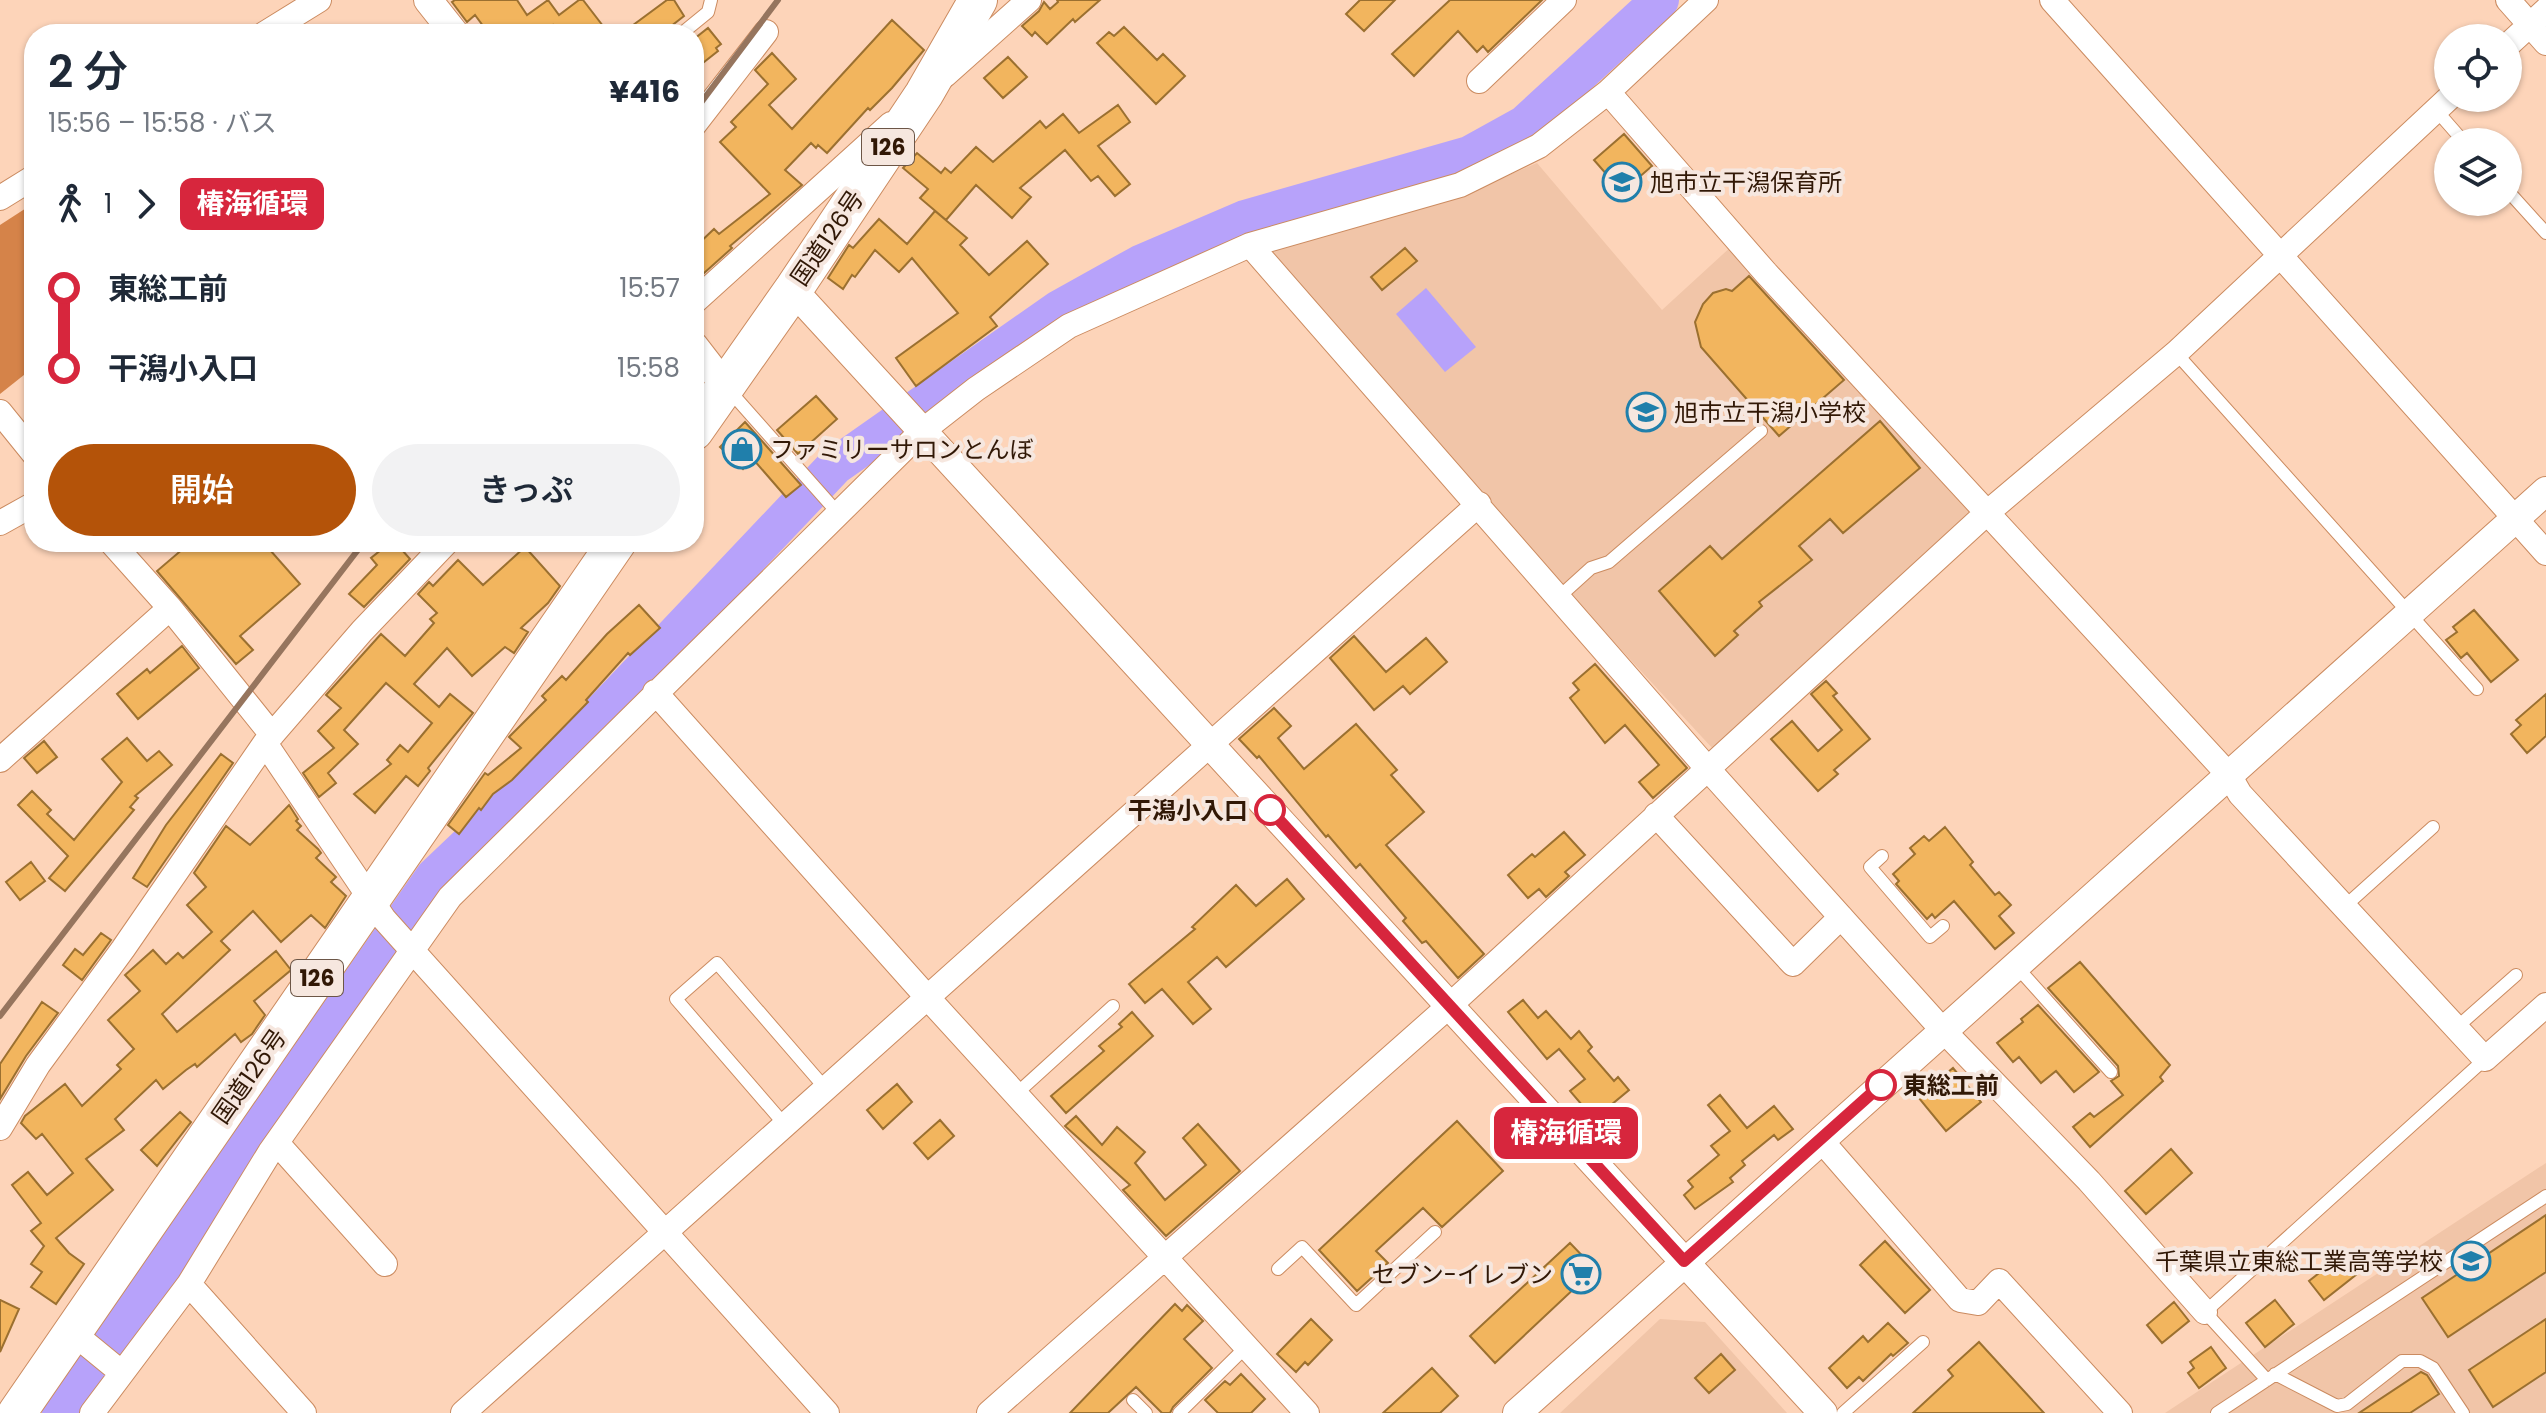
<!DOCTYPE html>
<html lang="ja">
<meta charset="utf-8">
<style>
:root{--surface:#fff;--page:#f2f2f3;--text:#1f2937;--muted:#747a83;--accent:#b45309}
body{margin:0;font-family:Poppins,"Noto Sans JP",sans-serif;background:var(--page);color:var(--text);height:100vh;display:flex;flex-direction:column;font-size:30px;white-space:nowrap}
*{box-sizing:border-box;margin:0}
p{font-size:26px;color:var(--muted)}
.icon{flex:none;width:44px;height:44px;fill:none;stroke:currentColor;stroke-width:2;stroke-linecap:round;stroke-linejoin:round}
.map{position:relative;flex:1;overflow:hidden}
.sheet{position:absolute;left:24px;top:24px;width:680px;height:528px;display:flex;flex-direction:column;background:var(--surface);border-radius:32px;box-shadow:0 2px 6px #0004}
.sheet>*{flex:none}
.badge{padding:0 16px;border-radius:12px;font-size:28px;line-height:52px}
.fabs{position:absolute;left:2434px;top:24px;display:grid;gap:16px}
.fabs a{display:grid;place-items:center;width:88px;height:88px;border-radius:50%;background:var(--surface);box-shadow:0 2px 6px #0004;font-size:40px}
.map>.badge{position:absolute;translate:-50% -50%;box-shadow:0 0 0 4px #fff}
.legs{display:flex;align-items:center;gap:12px;height:88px;padding:0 24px;font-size:26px}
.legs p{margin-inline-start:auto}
.headline{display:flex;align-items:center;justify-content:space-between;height:136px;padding:0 24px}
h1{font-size:44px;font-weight:600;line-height:60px}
.primary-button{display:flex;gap:16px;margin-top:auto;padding:16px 24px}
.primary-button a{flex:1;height:92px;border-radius:48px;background:var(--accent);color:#fff;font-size:32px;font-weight:600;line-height:92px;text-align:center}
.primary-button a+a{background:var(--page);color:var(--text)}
ul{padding:0 24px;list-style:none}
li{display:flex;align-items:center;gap:28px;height:80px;font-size:30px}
li i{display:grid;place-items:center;width:12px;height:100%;margin:0 10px;background:currentColor}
li i::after{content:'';width:20px;height:20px;margin:-10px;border:6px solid;border-radius:50%;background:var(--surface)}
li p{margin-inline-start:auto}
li:first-child i{background:linear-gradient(#0000 50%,currentColor 0)}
li:last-child i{background:linear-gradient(currentColor 50%,#0000 0)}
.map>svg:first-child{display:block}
.built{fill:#f1c5a8}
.forest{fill:#d58349}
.water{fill:#b7a2fa}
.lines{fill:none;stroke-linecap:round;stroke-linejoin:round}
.river{stroke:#b7a2fa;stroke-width:38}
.building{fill:#f2b55e;stroke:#9b7030;stroke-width:2}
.service-casing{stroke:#cb8b60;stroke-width:14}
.minor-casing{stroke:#cb8b60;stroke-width:26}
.tertiary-casing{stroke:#cb8b60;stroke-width:30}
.trunk-casing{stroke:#cb8b60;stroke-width:40}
.service{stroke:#fff;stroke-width:12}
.minor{stroke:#fff;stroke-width:24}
.tertiary{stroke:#fff;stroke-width:28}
.trunk{stroke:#fff;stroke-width:38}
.rail{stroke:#96755e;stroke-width:6}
.line-1-casing{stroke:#fff;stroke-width:18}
.line-1{stroke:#d7263d;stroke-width:12}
.stop-1-dot{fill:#fff;stroke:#d7263d;stroke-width:4}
.labels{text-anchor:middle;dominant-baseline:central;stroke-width:8;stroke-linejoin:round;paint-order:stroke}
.shield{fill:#f6e7df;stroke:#6c5647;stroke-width:2}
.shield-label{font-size:22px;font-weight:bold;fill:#311806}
.poi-label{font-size:24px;fill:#311806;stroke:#f6e7df;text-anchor:start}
.street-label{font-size:24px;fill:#311806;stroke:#f6e7df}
.stop-label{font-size:24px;font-weight:bold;fill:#311806;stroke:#f6e7df;text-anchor:end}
</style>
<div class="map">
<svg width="2546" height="1413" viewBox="0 0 2546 1413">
<rect width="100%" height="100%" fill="#fdd4b9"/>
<path class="built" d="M1537,163L1662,310L1734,244L1975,513L1714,750L1566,590L1271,254L1277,245L1446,202Z
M2546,1163V1413H2165L2247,1359Z
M1660,1319L1705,1322L1787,1413H1560Z"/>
<path class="forest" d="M34,203V367L0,394V225Z"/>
<path class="water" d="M1426,288L1476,347L1445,372L1396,314Z"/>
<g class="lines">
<path class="river" d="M61,1413L434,877L551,766L835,466L1059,309L1140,264L1245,219L1469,155L1525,124L1660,0"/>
</g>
<path class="building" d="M455,0H517L527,15L548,0L559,15L579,0H583L603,26L592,34H559L553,25L541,34H489L475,15L467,22L452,2Z
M667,0H674L684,16L661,34H621Z
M1057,0H1100L1075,22L1073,19L1047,44L1035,32L1032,36L1022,26L1039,11L1044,2L1050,9L1058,2Z
M1360,0H1395L1364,31L1346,14Z
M1450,0H1542L1488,52L1483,46L1477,52L1458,31L1414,76L1392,54Z
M892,20L924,50L892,88L870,110L868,108L827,153L818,145L816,148L811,143L785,170L802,185L730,246L732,248L694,282V248L714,229L719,234L770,194L720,142L736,127L731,122L768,84L755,70L772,53L796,79L769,105L792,129Z
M1124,27L1157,60L1163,54L1185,76L1156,104L1097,43L1109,32L1114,36Z
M708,28L721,44L716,48L718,51L694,70V39Z
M1008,57L1027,77L1003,98L984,78Z
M1118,105L1130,122L1098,146L1130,184L1115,196L1098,176L1091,181L1065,150L1020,188L1031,197L1012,218L976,185L946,220L920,198L928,189L903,168L917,153L941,173L945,168L951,173L976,147L993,162L1040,121L1046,128L1063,114L1079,133Z
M1624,134L1652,166L1622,192L1594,160Z
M935,211L967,238L960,245L989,275L1027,241L1048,264L990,317L997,326L916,386L896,358L958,313L912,258L899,272L875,250L855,277L852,275L843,289L828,278L849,245L853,248L879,219L907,244Z
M1405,248L1417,261L1382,290L1371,277Z
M1749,276L1844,380L1779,436L1701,347L1695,322L1703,304L1713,293L1726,289L1732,291Z
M816,396L837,419L798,454L777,430Z
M1880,421L1920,468L1843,533L1830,519L1799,546L1812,560L1759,602L1762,606L1734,631L1738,635L1715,656L1659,591L1710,546L1722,559Z
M745,422L801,485L786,497L753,459L743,469L720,447Z
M191,542H263L300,584L240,636L253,650L236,664L157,571Z
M391,542H395L410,559L364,607L349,594L377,565L371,558Z
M525,547L560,586L548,603L521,628L528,632L514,653L505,647L472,676L447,648L414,684L439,707L450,694L473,713L428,768L430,771L418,786L406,776L375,813L354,794L391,764L387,760L400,745L408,752L432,723L386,683L344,730L358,744L328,773L336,783L319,797L303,773L334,748L318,731L341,708L326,695L381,634L405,656L434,623L430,619L437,613L418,594L429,582L433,586L458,560L483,585Z
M639,605L660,628L630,655L628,653L586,700L588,702L512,780L493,794L481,810L479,808L459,834L448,825L485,773L488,775L521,748L509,737L546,700L542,696L562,676L566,680L607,634Z
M2474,610L2518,660L2491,682L2467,653L2461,658L2446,640L2457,632L2453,627Z
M1354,636L1386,672L1426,638L1447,662L1410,694L1403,686L1374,710L1330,658Z
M182,646L199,668L138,719L117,694L147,669L150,673Z
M1595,664L1687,768L1653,798L1639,782L1659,765L1625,725L1605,743L1570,698L1579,690L1573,683Z
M1826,681L1837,693L1833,696L1870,739L1834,770L1838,774L1818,791L1771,739L1792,721L1818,751L1842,730L1811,694Z
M2546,694V736L2527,753L2511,734L2521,725L2516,720Z
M1274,708L1291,726L1278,738L1304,769L1356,724L1397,770L1391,775L1424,812L1386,845L1484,954L1458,978L1426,941L1422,943L1403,921L1406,918L1360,864L1356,868L1328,835L1326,837L1259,756L1257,758L1239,739Z
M127,738L147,761L159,751L172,765L135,796L138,798L130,807L134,810L65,891L49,878L68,856L18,805L32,791L51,810L47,814L74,840L122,782L102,759Z
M44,741L57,757L37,773L24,758Z
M221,754L233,763L147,887L133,878L166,825Z
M289,805L298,819L296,821L301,826L297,830L318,849L321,853L316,858L336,877L331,882L346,896L325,928L311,915L281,942L253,911L221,941L230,950L162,1014L177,1032L276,951L291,970L254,1001L265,1015L252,1034L241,1042L235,1034L197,1067L195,1064L186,1070L163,1089L156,1080L115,1119L124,1130L86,1159L113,1190L56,1238L69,1253L84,1264L56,1304L31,1287L42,1272L31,1264L44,1246L31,1231L41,1223L12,1185L28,1172L47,1195L73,1173L42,1134L36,1139L21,1123L25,1116L65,1084L82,1106L121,1069L117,1065L134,1049L108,1020L140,991L125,975L153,950L166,964L178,953L183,958L212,932L187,905L206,887L194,873L226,826L250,845Z
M1945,827L1973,862L1970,865L1995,895L1999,892L2011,905L1999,916L2014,933L1995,949L1954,901L1935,918L1932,914L1927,919L1896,884L1899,881L1893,874L1915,854L1910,848L1924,836L1929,841Z
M1564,832L1585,855L1565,872L1569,876L1546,897L1539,889L1528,898L1508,875L1532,854L1535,857Z
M31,862L45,881L20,900L6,882Z
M1287,879L1304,899L1226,967L1217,957L1188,982L1211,1009L1193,1024L1162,989L1145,1003L1129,984L1195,929L1192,927L1236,885L1256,906Z
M101,933L111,940L82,980L63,965L75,949L83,955Z
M2080,962L2170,1065L2160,1077L2163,1081L2090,1147L2073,1127L2090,1113L2094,1117L2123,1095L2111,1081L2119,1076L2118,1066L2048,988Z
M1523,1000L1538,1018L1546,1011L1571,1039L1579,1031L1592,1047L1588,1051L1614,1081L1618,1077L1629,1090L1594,1119L1570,1091L1585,1079L1559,1049L1547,1059L1508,1012Z
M42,1002L58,1013L26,1056L0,1099V1064Z
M2038,1005L2099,1072L2074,1092L2056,1071L2041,1083L2019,1057L2013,1062L1997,1043L2023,1022L2021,1019Z
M1132,1012L1153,1036L1066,1113L1051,1096L1104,1051L1099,1046L1122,1027L1119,1024Z
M1953,1068L1981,1102L1946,1131L1918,1097Z
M897,1084L912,1102L883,1129L867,1110Z
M1720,1095L1747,1128L1774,1106L1793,1129L1778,1140L1774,1135L1742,1161L1745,1165L1730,1178L1733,1182L1695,1209L1684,1195L1693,1187L1688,1181L1719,1155L1711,1146L1730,1131L1708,1105Z
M180,1112L191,1122L157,1166L141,1150Z
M1076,1116L1102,1145L1117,1127L1145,1152L1135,1163L1165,1200L1206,1165L1183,1138L1198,1124L1240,1171L1166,1236L1123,1190L1130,1185L1065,1126Z
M940,1120L954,1136L928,1159L914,1143Z
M1457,1121L1503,1171L1442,1227L1423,1208L1376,1251L1388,1263L1357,1291L1319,1250Z
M2171,1149L2192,1173L2146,1214L2125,1191Z
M2546,1215V1272L2448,1337L2422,1298Z
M1885,1241L1930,1290L1905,1313L1860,1265Z
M1570,1243L1595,1269L1495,1363L1470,1336Z
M2342,1255L2357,1274L2324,1300L2309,1281Z
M0,1300L19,1309L0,1352Z
M2275,1300L2294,1324L2265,1347L2246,1323Z
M2174,1302L2189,1321L2162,1343L2147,1325Z
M1175,1304L1182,1311L1187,1305L1203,1321L1184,1339L1212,1368L1173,1407L1170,1413H1162L1136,1387L1108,1413H1070Z
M1311,1319L1332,1340L1308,1365L1305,1362L1296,1372L1277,1354Z
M2546,1319V1372L2493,1407L2469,1370Z
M1888,1323L1908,1343L1893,1356L1891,1354L1863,1381L1859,1377L1847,1388L1829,1368L1863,1336L1868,1342Z
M1979,1342L2044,1413H1913L1953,1376L1948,1370Z
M2211,1347L2226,1368L2199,1388L2188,1373L2194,1368L2190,1362Z
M1721,1354L1735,1370L1709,1393L1695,1378Z
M1432,1368L1458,1396L1440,1413H1383Z
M2421,1372L2427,1375L2439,1394L2410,1413H2359Z
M1241,1374L1265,1399L1251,1413H1218L1205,1400L1225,1381L1230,1385Z"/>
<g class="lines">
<g class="service-casing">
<path id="service" d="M681,34L708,12L711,0
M2436,110L2464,142
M2508,191L2546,233
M2176,353L2477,689
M728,389L837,512
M1559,597L1591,568L1609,562L1761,431
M1882,856L1870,867L1930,937L1943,926
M2344,907L2433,827
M2016,966L2111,1072
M2456,1028L2516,975
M1016,1094L1113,1006
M785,1125L676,999L717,963L826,1089
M1278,1269L1302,1247L1356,1305L1435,1232
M2275,1374L2337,1406L2347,1404L2402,1361H2420L2433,1368L2463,1413
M2267,1380L2205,1312L2485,1059
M1133,1400L1146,1413
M1179,1413L1246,1347
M1843,1413L1923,1342
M2217,1413L2546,1196"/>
</g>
<g class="minor-casing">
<path id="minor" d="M2052,0L2546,553
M2508,0L2546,43
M264,34L319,0
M2508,45L2546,10
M945,75L1029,0
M1479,81L1564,0
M1608,92L1766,273L2229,775L2240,794L2485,1059L2546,1005
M694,125L766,32
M0,198L34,177
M1250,245L1707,768L1938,1025L2089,1181L2205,1312
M694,302L891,124
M0,412L34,454
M0,523L34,504
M111,542L170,608L272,735
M655,692L927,997L1307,1413
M265,743L384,919L827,1413
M0,760L170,608
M1656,815L1793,964L1841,917
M0,1128L38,1065L123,949L265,743L362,631L447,542
M1820,1139L1960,1300L1978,1303L1999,1281L2120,1413
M277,1143L385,1264
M189,1284L304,1413
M72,1332L122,1373
M92,1413L189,1284L270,1152L450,897L921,432L976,389L1069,326L1250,245L1460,185L1539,146L1608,92L1706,0
M463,1413L1479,504
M989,1413L1448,1007L1988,512L2176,353L2449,98"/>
</g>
<g class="tertiary-casing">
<path id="tertiary" d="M428,0L455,34
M793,290L1823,1413
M694,346L725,386
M1517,1413L2546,491"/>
</g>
<g class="trunk-casing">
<path id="trunk" d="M694,431L793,290L924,94L978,0
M17,1413L617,542"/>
</g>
<use href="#service" class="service"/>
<use href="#minor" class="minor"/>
<use href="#tertiary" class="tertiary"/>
<use href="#trunk" class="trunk"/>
<path class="rail" d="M694,112L778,0
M0,1016L364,542"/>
</g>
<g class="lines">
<g class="line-1-casing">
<path id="line-1" d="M1270,810L1684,1261L1881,1085"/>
</g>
<use href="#line-1" class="line-1"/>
</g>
<defs>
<g id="school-ring" transform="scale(2)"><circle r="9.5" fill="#f6e7df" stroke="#207fab" stroke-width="1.5"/><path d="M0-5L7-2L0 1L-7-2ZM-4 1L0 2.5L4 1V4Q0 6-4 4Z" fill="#207fab"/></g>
<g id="shop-ring" transform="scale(2)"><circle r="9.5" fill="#f6e7df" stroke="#207fab" stroke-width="1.5"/><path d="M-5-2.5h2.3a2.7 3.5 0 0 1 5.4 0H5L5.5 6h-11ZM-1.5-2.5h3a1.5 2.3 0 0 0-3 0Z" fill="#207fab"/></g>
<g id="supermarket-ring" transform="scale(2)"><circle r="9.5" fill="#f6e7df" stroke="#207fab" stroke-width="1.5"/><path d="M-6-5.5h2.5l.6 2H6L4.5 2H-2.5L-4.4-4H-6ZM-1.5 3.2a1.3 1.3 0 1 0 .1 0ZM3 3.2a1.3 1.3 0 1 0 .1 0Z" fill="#207fab"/></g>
</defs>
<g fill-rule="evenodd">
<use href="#school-ring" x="1622" y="182"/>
<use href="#school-ring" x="1646" y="412"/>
<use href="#shop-ring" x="742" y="449"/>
<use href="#school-ring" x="2471" y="1261"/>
<use href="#supermarket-ring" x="1581" y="1274"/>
</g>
<g class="stop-1-dot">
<circle cx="1270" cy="810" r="14"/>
<circle cx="1881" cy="1085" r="14"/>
</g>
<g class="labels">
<g class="shield">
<rect x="862" y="129" width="52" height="36" rx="6"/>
<rect x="291" y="960" width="52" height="36" rx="6"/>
</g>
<g class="shield-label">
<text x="888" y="147">126</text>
<text x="317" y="978">126</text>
</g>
<g class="poi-label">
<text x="1650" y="182">旭市立干潟保育所</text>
<text x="1674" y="412">旭市立干潟小学校</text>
<text x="770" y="449">ファミリーサロンとんぼ</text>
<text x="2443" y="1261" text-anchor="end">千葉県立東総工業高等学校</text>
<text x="1553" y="1274" text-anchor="end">セブン-イレブン</text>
</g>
<g class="street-label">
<text transform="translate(827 238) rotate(-56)">国道126号</text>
<text transform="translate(249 1076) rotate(-55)">国道126号</text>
</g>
<g class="stop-label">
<text x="1248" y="810">干潟小入口</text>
<text x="1903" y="1085" text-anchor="start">東総工前</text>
</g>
</g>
</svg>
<div class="fabs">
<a><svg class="icon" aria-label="locate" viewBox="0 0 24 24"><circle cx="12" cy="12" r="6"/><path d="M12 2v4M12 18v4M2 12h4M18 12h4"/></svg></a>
<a><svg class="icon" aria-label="layers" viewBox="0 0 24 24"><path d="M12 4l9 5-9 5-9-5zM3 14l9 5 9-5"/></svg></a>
</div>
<b class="badge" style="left:1566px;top:1133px;background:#d7263d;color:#fff">椿海循環</b>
<section class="sheet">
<div class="headline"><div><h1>2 分</h1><p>15:56 – 15:58 · バス</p></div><b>¥416</b></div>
<div class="legs"><svg class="icon" aria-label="walk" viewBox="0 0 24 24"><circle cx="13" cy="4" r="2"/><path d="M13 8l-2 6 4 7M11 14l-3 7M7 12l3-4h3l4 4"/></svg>1<svg class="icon" aria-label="forward" viewBox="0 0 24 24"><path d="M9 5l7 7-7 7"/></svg><b class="badge" style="background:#d7263d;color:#fff">椿海循環</b></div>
<ul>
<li><i style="color:#d7263d"></i><b>東総工前</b><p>15:57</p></li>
<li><i style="color:#d7263d"></i><b>干潟小入口</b><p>15:58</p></li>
</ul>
<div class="primary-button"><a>開始</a><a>きっぷ</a></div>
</section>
</div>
